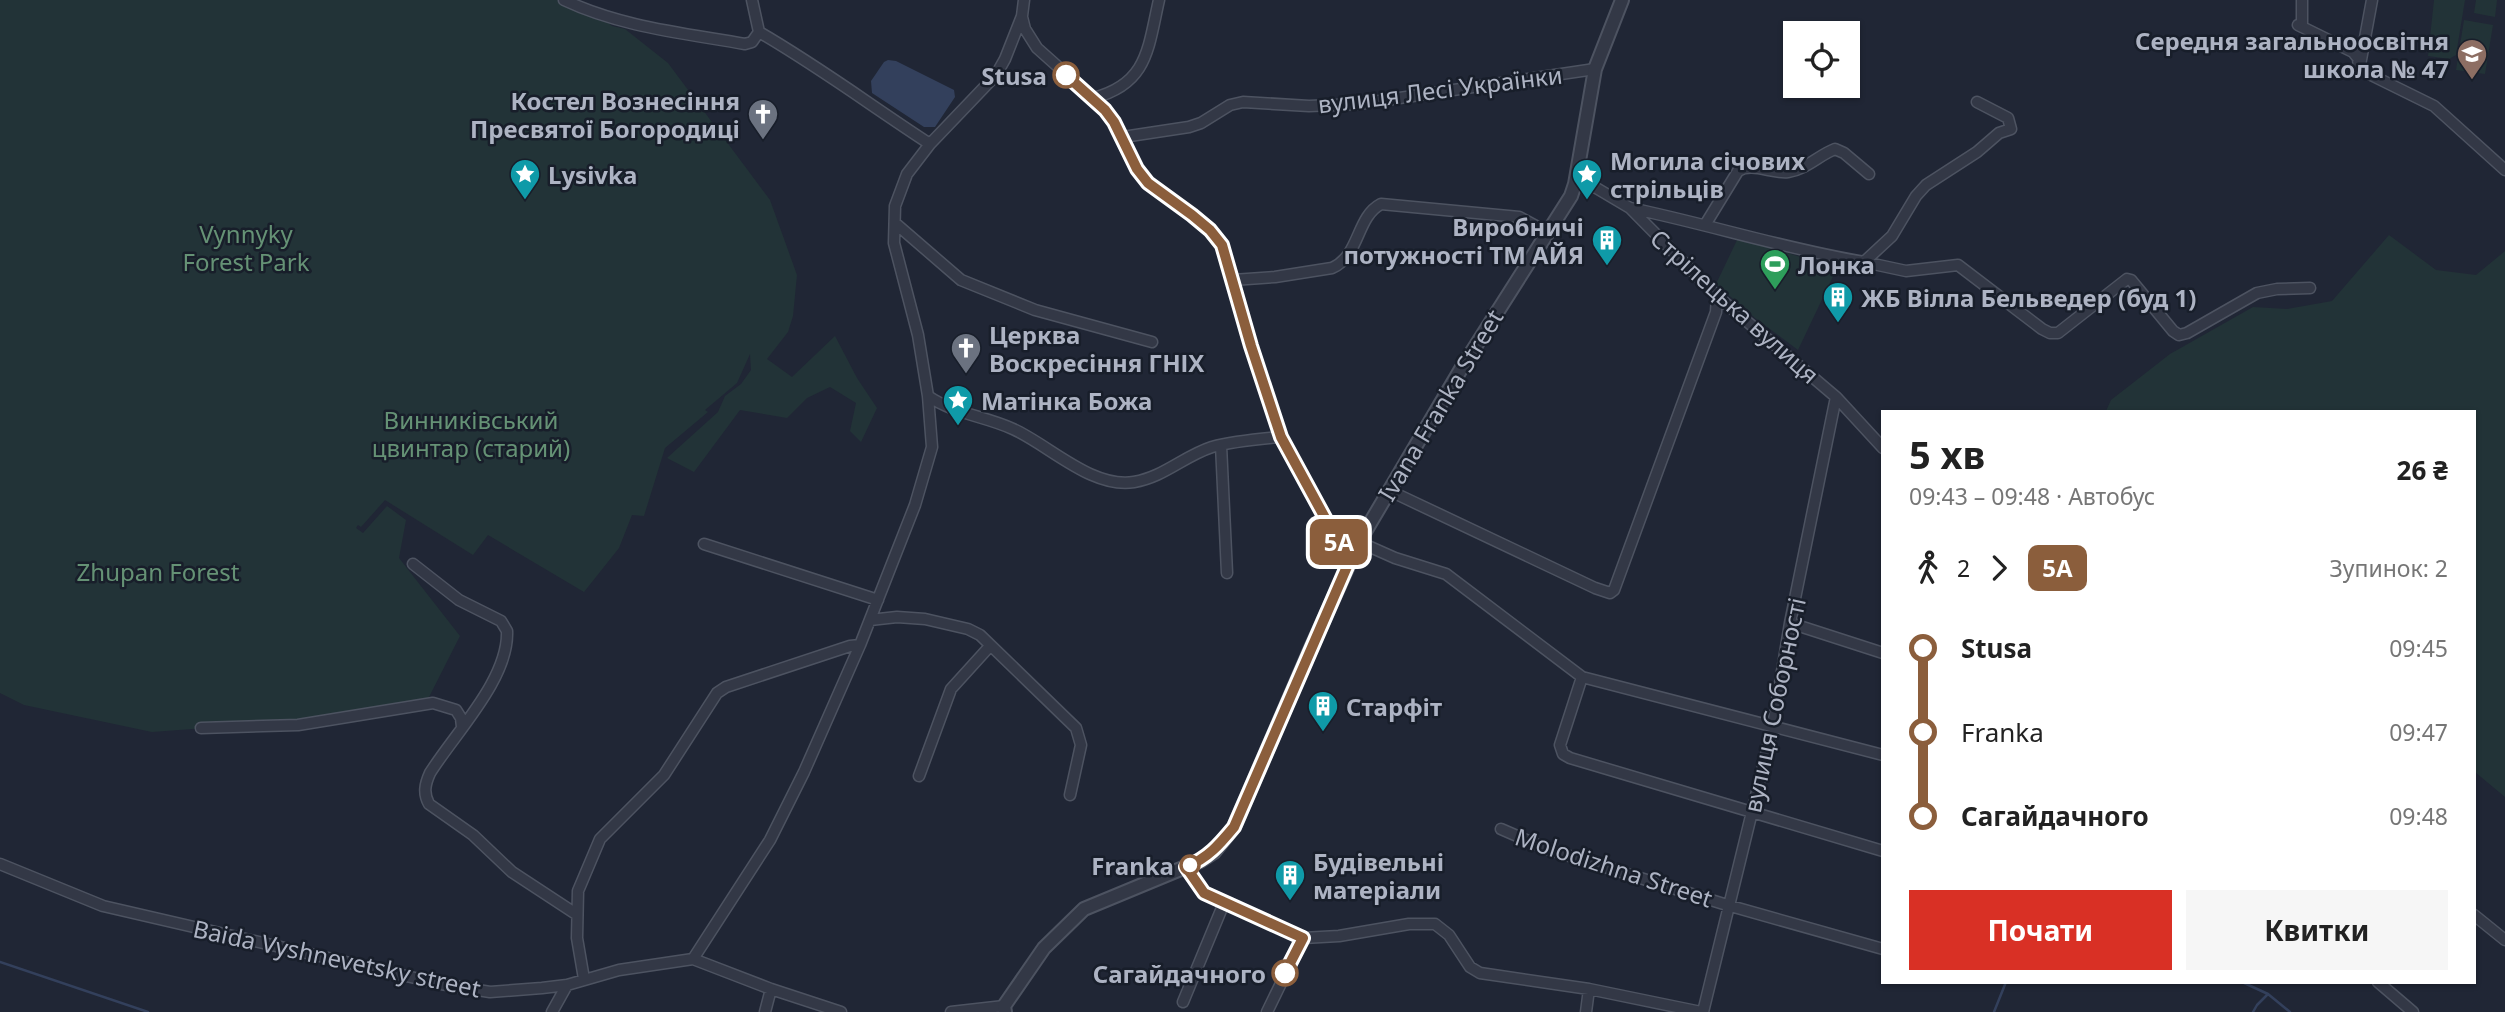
<!DOCTYPE html>
<html lang="uk">
<meta charset="utf-8">
<style>
:root{--surface:#fff;--page:#f6f6f6;--text:#222;--muted:#767676;--accent:#d93025}
body{margin:0;font-family:"Noto Sans",sans-serif;background:var(--page);color:var(--text);height:100vh;display:flex;flex-direction:column;font-size:26px;white-space:nowrap}
*{box-sizing:border-box;margin:0}
p{font-size:23px;color:var(--muted)}
.icon{flex:none;width:38px;height:38px;fill:none;stroke:currentColor;stroke-width:2;stroke-linecap:round;stroke-linejoin:round}
.map{position:relative;flex:1;overflow:hidden}
.sheet{position:absolute;left:1881px;top:410px;width:595px;height:574px;display:flex;flex-direction:column;background:var(--surface);border-radius:0px;box-shadow:0 2px 5px #0004}
.sheet>*{flex:none}
.badge{padding:0 14px;border-radius:10px;font-size:24px;line-height:46px}
.tools{position:absolute;left:1783px;top:21px;display:grid;gap:14px}
.tools a{display:grid;place-items:center;width:77px;height:77px;border-radius:0px;background:var(--surface);box-shadow:0 2px 5px #0004;font-size:35px}
.map>.badge{position:absolute;translate:-50% -50%;box-shadow:0 0 0 4px #fff}
.legs{display:flex;align-items:center;gap:10px;height:77px;padding:0 28px;font-size:23px}
.legs p{margin-inline-start:auto}
.headline{display:flex;align-items:center;justify-content:space-between;height:119px;padding:0 28px}
h1{font-size:38px;font-weight:700;line-height:52px}
.button{display:flex;gap:14px;margin-top:auto;padding:14px 28px}
.button a{flex:1;height:80px;border-radius:0px;background:var(--accent);color:#fff;font-size:28px;font-weight:700;line-height:80px;text-align:center}
.button a+a{background:var(--page);color:var(--text)}
ul{padding:0 28px;list-style:none}
li{display:flex;align-items:center;gap:24px;height:84px;font-size:26px}
li i{display:grid;place-items:center;width:10px;height:100%;margin:0 9px;background:currentColor}
li i::after{content:'';width:18px;height:18px;margin:-9px;border:5px solid;border-radius:50%;background:var(--surface)}
li p{margin-inline-start:auto}
li:first-child i{background:linear-gradient(#0000 50%,currentColor 0)}
li:last-child i{background:linear-gradient(currentColor 50%,#0000 0)}
.map>svg:first-child{display:block}
.green{fill:#223337}
.water{fill:#33405c}
.lines{fill:none;stroke-linecap:round;stroke-linejoin:round}
.stream{stroke:#33405c;stroke-width:2.5}
.minor-casing{stroke:#4d5361;stroke-width:13}
.tertiary-casing{stroke:#4d5361;stroke-width:16}
.minor{stroke:#333846;stroke-width:10}
.tertiary{stroke:#333846;stroke-width:12}
.line-1-casing{stroke:#fff;stroke-width:16}
.line-1{stroke:#8b5e3c;stroke-width:10}
.stop-1-dot{fill:#fff;stroke:#8b5e3c;stroke-width:3.5}
.labels{text-anchor:middle;dominant-baseline:central;stroke-width:5;stroke-linejoin:round;paint-order:stroke}
.poi-label{font-size:24px;font-weight:bold;fill:#adb3c3;stroke:#181e2a;text-anchor:start}
.stop-label{font-size:24px;font-weight:bold;fill:#adb3c3;stroke:#181e2a;text-anchor:end}
.street-label{font-size:24px;fill:#adb3c3;stroke:#181e2a}
.park-label{font-size:24px;fill:#659275;stroke:#181e2a}
</style>
<div class="map">
<svg width="2505" height="1012" viewBox="0 0 2505 1012">
<rect width="100%" height="100%" fill="#202635"/>
<path class="green" d="M0,0H559L606,21L612,26L625,29L668,63L770,200L797,275L793,316L788,332L767,359L792,377L835,336L857,378L877,408L861,442L850,431L856,403L830,387L807,398L787,418L740,410L694,472L667,458L718,412L725,396L741,384L751,370L750,354L737,383L705,410L708,412L665,448L644,516L632,515L619,548L584,592L488,535L473,555L385,500L361,527L358,525L356,528L363,533L387,506L406,520L399,558L460,636L428,699L298,721L152,732L24,705L0,693Z
M2434,0H2465L2456,55L2449,59L2428,56Z
M2476,0H2497L2495,17L2474,13Z
M2464,20L2493,25L2485,74L2456,70Z
M2389,235L2436,270L2476,275L2505,251V797L2475,772L2474,411H2106L2111,400L2170,354L2253,307L2287,309L2332,301Z
M1738,238L1837,268L1798,350L1755,318L1716,284Z"/>
<path class="water" d="M888,60L896,61L954,90L955,97L935,127H924L872,93L871,81L884,62Z"/>
<g class="lines">
<path class="stream" d="M0,962L148,1012
M2242,982L2268,994L2290,1012
M1994,1012L2006,982
M2253,1012L2257,1005L2268,994"/>
<g class="minor-casing">
<path id="minor" d="M564,0C621,27 683,33 745,44L752,42L759,32C818,66 873,107 930,144
M752,0L759,32
M1022,17L1025,29L1037,48L1093,98L1114,122L1137,169L1148,183L1192,215L1210,230L1222,245L1251,346L1281,437L1349,562
M2298,25L2353,52L2358,58L2359,69L2434,106L2505,170
M2302,27V0
M2360,65L2372,0
M1093,98C1148,84 1148,48 1159,0
M1123,137L1189,127L1201,123L1230,105L1243,102L1309,106L1359,104L1595,69
M1576,176L1630,208L1717,296L1836,397L1883,448
M1630,208C1708,224 1785,249 1864,262L1892,236L1916,196L1926,185L1977,152L1999,133L2011,129L2008,118L1977,102
M895,223L961,280L1035,310L1152,342
M1705,225L1738,171C1752,162 1772,174 1788,172C1807,169 1819,155 1835,149L1844,153L1869,174
M1864,262L1906,271L1958,265L2042,329L2050,333H2058L2127,279L2131,280L2173,331L2179,335L2187,333L2257,293L2277,289L2310,288
M1233,280L1275,277L1332,268C1360,256 1356,217 1381,204L1519,217L1549,233
M928,396C954,414 985,416 1013,429C1049,445 1092,489 1134,482C1164,477 1184,456 1212,447C1234,441 1259,439 1281,437
M1221,445L1227,573
M1388,490L1595,588L1610,593L1614,590L1716,312L1717,296
M1359,542L1395,558L1446,574L1582,677L1883,755
M704,544L878,600
M413,564L459,600L501,621L507,631C509,679 455,733 430,773C425,784 423,793 429,804L473,835L512,872L576,914
M870,620L897,617L925,619L968,629L980,635L1076,728L1081,745L1070,795
M1790,623L1883,653
M1582,677L1560,745L1563,754L1570,758L1883,851
M201,728L298,725L433,703L456,710L461,718L462,727
M919,776L951,689L990,646
M1501,829L1547,849L1727,905L1883,949
M0,864L103,906L441,984L490,992L542,988L567,985L619,970L693,959L771,989L841,1012
M1186,867L1204,893L1303,938L1339,936L1409,924H1435L1449,935L1470,967L1480,973L1589,989L1701,1012
M2474,915L2505,940
M693,959L770,840L804,772L860,645L915,505L932,447L928,396L918,335L894,243L895,206L907,174L930,144L996,75L1005,59L1022,16L1024,0
M584,979L577,938L578,891L600,839L664,775L717,693L726,687L850,646L860,645
M2378,982L2413,1012
M1183,1002L1224,903
M552,1012L567,985
M765,1012L771,989
M951,1012L1004,1006
M1267,1012L1303,938
M1586,1012L1589,989
M1703,1012L1773,726L1790,623L1836,397"/>
</g>
<g class="tertiary-casing">
<path id="tertiary" d="M1005,1012L1004,1006L1044,948L1084,909L1200,861L1214,852L1234,827L1311,648L1359,542L1461,369L1571,196L1575,184L1595,69L1622,0"/>
</g>
<use href="#minor" class="minor"/>
<use href="#tertiary" class="tertiary"/>
</g>
<g class="lines">
<g class="line-1-casing">
<path id="line-1" d="M1066,75L1105,110L1114,122L1137,169L1148,183L1192,215L1210,230L1222,245L1251,346L1281,437L1349,562L1234,827C1219,845 1208,858 1186,867L1204,893L1303,938L1285,973"/>
</g>
<use href="#line-1" class="line-1"/>
</g>
<defs>
<g id="school-pin" transform="scale(1.575)"><path d="M0 17L-7.5 6A9.5 9.5 0 1 1 7.5 6Z" fill="#8d6e63" stroke="#181e2a"/><path d="M0-5L7-2L0 1L-7-2ZM-4 1L0 2.5L4 1V4Q0 6-4 4Z" fill="#fff"/></g>
<g id="church-pin" transform="scale(1.575)"><path d="M0 17L-7.5 6A9.5 9.5 0 1 1 7.5 6Z" fill="#6b7280" stroke="#181e2a"/><path d="M-1.2-6h2.4v3.5h3.3v2.4h-3.3V6h-2.4V-.1h-3.3v-2.4h3.3Z" fill="#fff"/></g>
<g id="sight-pin" transform="scale(1.575)"><path d="M0 17L-7.5 6A9.5 9.5 0 1 1 7.5 6Z" fill="#0f9aa8" stroke="#181e2a"/><path d="M0-6L1.8-2.2L6-1.7L2.9 1.2L3.7 5.4L0 3.3L-3.7 5.4L-2.9 1.2L-6-1.7L-1.8-2.2Z" fill="#fff"/></g>
<g id="building-pin" transform="scale(1.575)"><path d="M0 17L-7.5 6A9.5 9.5 0 1 1 7.5 6Z" fill="#0f9aa8" stroke="#181e2a"/><path d="M-4-6H4V6H1V3H-1V6H-4ZM-2.5-4.3h1.7v1.8h-1.7ZM.8-4.3h1.7v1.8H.8ZM-2.5-1h1.7V.8h-1.7ZM.8-1h1.7V.8H.8Z" fill="#fff"/></g>
<g id="stadium-pin" transform="scale(1.575)"><path d="M0 17L-7.5 6A9.5 9.5 0 1 1 7.5 6Z" fill="#2e9e5b" stroke="#181e2a"/><path d="M0-5a6.5 5 0 1 0 0 10a6.5 5 0 1 0 0-10ZM-3.5-1.8h7v3.6h-7Z" fill="#fff"/></g>
</defs>
<g fill-rule="evenodd">
<use href="#school-pin" x="2472" y="54"/>
<use href="#church-pin" x="763" y="114"/>
<use href="#sight-pin" x="525" y="174"/>
<use href="#sight-pin" x="1587" y="174"/>
<use href="#building-pin" x="1607" y="240"/>
<use href="#stadium-pin" x="1775" y="264"/>
<use href="#building-pin" x="1838" y="297"/>
<use href="#church-pin" x="966" y="348"/>
<use href="#sight-pin" x="958" y="400"/>
<use href="#building-pin" x="1323" y="706"/>
<use href="#building-pin" x="1290" y="875"/>
</g>
<g class="stop-1-dot">
<circle cx="1066" cy="75" r="12"/>
<circle cx="1190" cy="865" r="9"/>
<circle cx="1285" cy="973" r="12"/>
</g>
<g class="labels">
<g class="poi-label">
<text x="2449" y="40" text-anchor="end">Середня загальноосвітня<tspan x="2449" dy="28">школа № 47</tspan></text>
<text x="740" y="100" text-anchor="end">Костел Вознесіння<tspan x="740" dy="28">Пресвятої Богородиці</tspan></text>
<text x="1610" y="160">Могила січових<tspan x="1610" dy="28">стрільців</tspan></text>
<text x="548" y="174">Lysivka</text>
<text x="1584" y="226" text-anchor="end">Виробничі<tspan x="1584" dy="28">потужності ТМ АЙЯ</tspan></text>
<text x="1798" y="264">Лонка</text>
<text x="1861" y="297">ЖБ Вілла Бельведер (буд 1)</text>
<text x="989" y="334">Церква<tspan x="989" dy="28">Воскресіння ГНІХ</tspan></text>
<text x="981" y="400">Матінка Божа</text>
<text x="1346" y="706">Старфіт</text>
<text x="1313" y="861">Будівельні<tspan x="1313" dy="28">матеріали</tspan></text>
</g>
<g class="stop-label">
<text x="1047" y="75">Stusa</text>
<text x="1174" y="865">Franka</text>
<text x="1266" y="973">Сагайдачного</text>
</g>
<g class="street-label">
<text transform="translate(1440 89) rotate(-7)">вулиця Лесі Українки</text>
<text transform="translate(1735 306) rotate(42)">Стрілецька вулиця</text>
<text transform="translate(1440 405) rotate(-59)">Ivana Franka Street</text>
<text transform="translate(1774 705) rotate(-78)">вулиця Соборності</text>
<text transform="translate(1614 867) rotate(18)">Molodizhna Street</text>
<text transform="translate(337 958) rotate(12)">Baida Vyshnevetsky street</text>
</g>
<g class="park-label">
<text x="246" y="233">Vynnyky<tspan x="246" dy="28">Forest Park</tspan></text>
<text x="471" y="419">Винниківський<tspan x="471" dy="28">цвинтар (старий)</tspan></text>
<text x="158" y="571">Zhupan Forest</text>
</g>
</g>
</svg>
<div class="tools">
<a><svg class="icon" aria-label="locate" viewBox="0 0 24 24"><circle cx="12" cy="12" r="6"/><path d="M12 2v4M12 18v4M2 12h4M18 12h4"/></svg></a>
</div>
<b class="badge" style="left:1339px;top:542px;background:#8b5e3c;color:#fff">5А</b>
<section class="sheet">
<div class="headline"><div><h1>5 хв</h1><p>09:43 – 09:48 · Автобус</p></div><b>26 ₴</b></div>
<div class="legs"><svg class="icon" aria-label="walk" viewBox="0 0 24 24"><circle cx="13" cy="4" r="2"/><path d="M13 8l-2 6 4 7M11 14l-3 7M7 12l3-4h3l4 4"/></svg>2<svg class="icon" aria-label="forward" viewBox="0 0 24 24"><path d="M9 5l7 7-7 7"/></svg><b class="badge" style="background:#8b5e3c;color:#fff">5А</b><p>Зупинок: 2</p></div>
<ul>
<li><i style="color:#8b5e3c"></i><b>Stusa</b><p>09:45</p></li>
<li><i style="color:#8b5e3c"></i><span>Franka</span><p>09:47</p></li>
<li><i style="color:#8b5e3c"></i><b>Сагайдачного</b><p>09:48</p></li>
</ul>
<div class="button"><a>Почати</a><a>Квитки</a></div>
</section>
</div>
